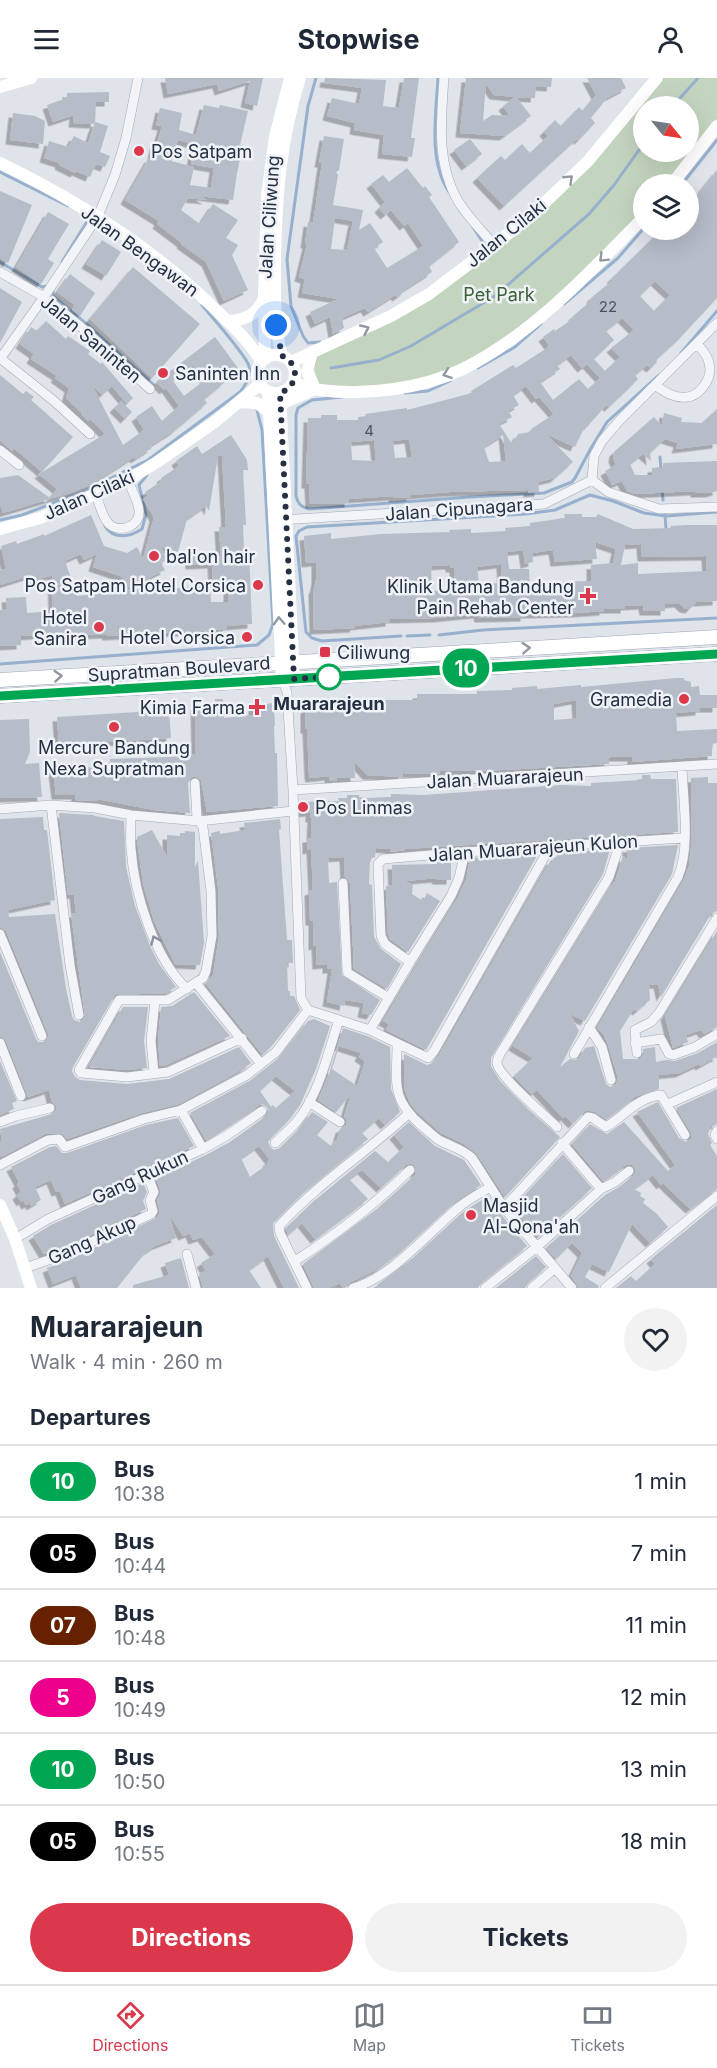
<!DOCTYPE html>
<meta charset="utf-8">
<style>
:root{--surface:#fff;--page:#f2f2f3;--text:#1f2937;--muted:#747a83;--line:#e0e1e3;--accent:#db384c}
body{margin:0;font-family:Inter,sans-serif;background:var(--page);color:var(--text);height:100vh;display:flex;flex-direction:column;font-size:22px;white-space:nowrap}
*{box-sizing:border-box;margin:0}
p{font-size:20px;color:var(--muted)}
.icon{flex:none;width:33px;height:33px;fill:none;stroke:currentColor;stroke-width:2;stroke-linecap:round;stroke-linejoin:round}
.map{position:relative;height:1210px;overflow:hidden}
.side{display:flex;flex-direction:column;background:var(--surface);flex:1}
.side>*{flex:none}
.badge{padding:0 12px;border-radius:20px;font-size:21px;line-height:39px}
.needle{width:39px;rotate:120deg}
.tools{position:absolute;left:633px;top:18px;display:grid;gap:12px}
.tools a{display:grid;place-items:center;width:66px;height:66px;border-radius:50%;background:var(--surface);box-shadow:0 6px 24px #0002;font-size:30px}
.you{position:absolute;width:30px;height:30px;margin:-15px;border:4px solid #fff;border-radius:50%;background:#1a73e8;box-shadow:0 0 0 9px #1a73e833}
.map>.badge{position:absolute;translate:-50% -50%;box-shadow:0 0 0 3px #fff}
h2{padding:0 30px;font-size:22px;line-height:54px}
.round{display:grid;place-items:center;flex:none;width:63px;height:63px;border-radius:32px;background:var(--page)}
.overview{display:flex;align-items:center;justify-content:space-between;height:102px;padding:0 30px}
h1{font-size:28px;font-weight:700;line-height:45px}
.primary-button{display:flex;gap:12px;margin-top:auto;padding:12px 30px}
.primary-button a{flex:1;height:69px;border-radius:36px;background:var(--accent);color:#fff;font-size:24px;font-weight:700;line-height:69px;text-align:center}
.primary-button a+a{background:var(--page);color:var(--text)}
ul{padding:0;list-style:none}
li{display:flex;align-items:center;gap:18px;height:72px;padding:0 30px;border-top:2px solid var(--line)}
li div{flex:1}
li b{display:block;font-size:22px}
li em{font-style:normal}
li .badge{min-width:66px;font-weight:700;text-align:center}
header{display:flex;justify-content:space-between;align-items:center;height:78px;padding:0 30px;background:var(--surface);font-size:27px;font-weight:700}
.tabs{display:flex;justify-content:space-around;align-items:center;height:84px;border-top:2px solid var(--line);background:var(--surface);font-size:16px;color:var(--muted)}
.tabs a{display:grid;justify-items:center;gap:3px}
.tabs .current{color:var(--accent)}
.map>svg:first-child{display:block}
.green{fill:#c4d5bf;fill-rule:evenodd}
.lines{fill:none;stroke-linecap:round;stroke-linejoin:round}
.stream{stroke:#96b0ce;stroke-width:3}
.building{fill:#b6bcc8;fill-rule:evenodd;filter:url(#shadow)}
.street-casing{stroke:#a4aab5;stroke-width:10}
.primary-casing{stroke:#9da7b7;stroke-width:15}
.street{stroke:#f2f4f8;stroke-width:9}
.secondary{stroke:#fff;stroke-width:12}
.primary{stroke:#fff;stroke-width:14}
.oneway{stroke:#9298a1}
.oneway2{stroke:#8c929e}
.line-casing{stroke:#fff;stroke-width:14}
.line{stroke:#00a651;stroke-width:9}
.walk{stroke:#263043;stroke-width:6;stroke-dasharray:0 10.8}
.poi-dot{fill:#db384c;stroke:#eff2f7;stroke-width:2}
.stop-dot{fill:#fff;stroke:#00a651;stroke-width:3}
.labels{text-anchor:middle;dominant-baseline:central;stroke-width:5;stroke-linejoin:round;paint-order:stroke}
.number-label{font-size:15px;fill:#4a5364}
.poi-label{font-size:18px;fill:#263043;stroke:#eff2f7;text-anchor:start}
.street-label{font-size:18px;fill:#263043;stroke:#eff2f7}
.park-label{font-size:18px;fill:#396032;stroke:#eff2f7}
.stop-label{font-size:18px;font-weight:bold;fill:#263043;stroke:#eff2f7}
</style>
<header><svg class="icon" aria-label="menu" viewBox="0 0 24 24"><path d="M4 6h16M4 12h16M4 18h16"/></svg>Stopwise<svg class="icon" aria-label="person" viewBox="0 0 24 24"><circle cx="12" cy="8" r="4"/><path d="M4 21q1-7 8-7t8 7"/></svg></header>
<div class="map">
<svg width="717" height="1210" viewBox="0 0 717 1210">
<defs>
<filter id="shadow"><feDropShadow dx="-4.5" dy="4.5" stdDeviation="0" flood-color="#0004"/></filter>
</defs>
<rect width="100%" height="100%" fill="#dfe3ea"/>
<path class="green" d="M661,0H717V41L667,106H644L643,134L584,194L530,242L473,285L419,308L320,310L314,290L317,277L413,232L494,169L583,92ZM644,28H688V74H644Z"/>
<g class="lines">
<path class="stream" d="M316,0L308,28L287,181L291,228L303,258L308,265L320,264
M438,0C436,36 428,83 449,114
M673,28L698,0
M0,94L68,128
M682,106L717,62
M473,149L482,163V170
M130,168L154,186
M0,184L42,209L47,208
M62,184L88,142L87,138
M53,212V218L89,248L153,306
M564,226L618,180L644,150
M681,275L717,233
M331,290L379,282L411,268L495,218L589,136L614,107L644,65
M478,290L515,269L541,246
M405,315L428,313L450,303
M342,319L312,322L298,330L296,337V418C298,426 301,429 309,431L470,419L544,415L572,404L575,400L591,370L607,344L659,297
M660,379L661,392
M662,411L663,422
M665,436L666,452
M0,442L22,437L82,414L148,382L240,314C246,307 251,298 249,288C246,277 211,238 202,227
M105,448C113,462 130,459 142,451L146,436L139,407L147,397
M439,557L483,552L717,540
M401,558L322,563L312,560L306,554L296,458L299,453L307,449L526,436L555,432L590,417L613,423L644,435L666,438L717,434
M407,558L430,557
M0,586L257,567L269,557L273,546L262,352L257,332"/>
</g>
<path class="building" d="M165,0H263L257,28L245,25L250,3L219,13L217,6L168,16Z
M325,0L386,2L383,28L399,30L404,0H419L411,60H415L412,79L382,76L384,57L354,52L355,45L327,38L332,20L359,26L362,10L324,5Z
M466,0H552L551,9L536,8L535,20L516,19L531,38L504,58L460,55ZM486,6L494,17L515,19L503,28L510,38L492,37L483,43Z
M587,0H621L626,10L607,20L591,40L595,45L579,62L577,61L504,128L477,100L501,78L505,82L522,66L530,75L548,58L544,54L555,42L561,48L579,29L583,33L596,17Z
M109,14V24H96L95,46L73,45L74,37L53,44L47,27L67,20V15Z
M204,27L219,30L220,27L248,33L240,67L243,68L237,95L233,122L200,118L207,122L188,120L181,132L200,146L213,126L238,142L226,160L238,167L232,177L248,212L224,223L206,184L181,166L182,165L157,146L159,143L125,122L149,80L151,81L155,64L157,65L162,48L156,47L160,30L182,35L179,52L196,57ZM178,62L194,66L191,86L214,90L211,110L190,107L194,89L171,83Z
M13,35L35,38L45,43L43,66L10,62Z
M95,44L108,48L100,74L110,78L105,89L96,86L90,99L76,93L75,95L59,87L60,85L44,80L49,63L68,69L74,58L88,65Z
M324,58L344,61L339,92L336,94L338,97L333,127L363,132L359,152L370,145L383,164L374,170L387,190L423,168L408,145L404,148L391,132L385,137L379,130L385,124L371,106L383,97L389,104L407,90L423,110L425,108L432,117L429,119L459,164L429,188L432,194L404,212L405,213L397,219L395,217L368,234L365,230L342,240L344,250L333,256L330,239L315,246L310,234L338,221L302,215L305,201L299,199L307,166H305L308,144L313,145L322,85H319ZM335,140L353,143L347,172L331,171Z
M470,61L482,76L466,88L454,72Z
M717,92V220L679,261L656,282L657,284L651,290L647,287L635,297L638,301L625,314L609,329L606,327L587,349L585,348L575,369L546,356L573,384L555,400L538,404L539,414L528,415V412L450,414L411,417V419L393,420V418L349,421V425L310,426L309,406H306L308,340H321V337H337V342H358V339L366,338L365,336L407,330V332L472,315L471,313L513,287L516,290L547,270L549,267L543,259L554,251L555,253L574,240L572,239L592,222L591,220L613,202L611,201L661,152H688V119L693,122ZM655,203L670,217L654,233L640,218ZM622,240L634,252L611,270L620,279L605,293L594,281L614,262L606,253ZM571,277L582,290L587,286L600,300L588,311L579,301L553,322L540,304L560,291L557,287ZM526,308L536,321L539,319L554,336L531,351L532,354L518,356L512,366L499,346L512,339L508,333L519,327L513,317ZM503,357L506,383L489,384L484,369ZM409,361L412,379L395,380L393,363ZM374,362L376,381L374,383L352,382L351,364Z
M0,113L32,127L8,185L0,180Z
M48,134L69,146L48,181L54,185L41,206L16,189Z
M102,162L121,174L106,198L86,186Z
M133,189L200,246L152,300L90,241Z
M70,196L95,215L80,238L72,232L75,227L57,214Z
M0,210L22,224L0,265Z
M46,243L66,261L68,258L90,273L88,276L101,286L102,284L133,320L127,326L112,308L102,317L92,307L123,367L144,352L136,339L152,328L162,343L179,328L166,310L164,312L156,304L215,259L238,290L223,302L225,304L204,321L207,325L174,353L150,368L152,370L135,381L134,379L90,407L73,414L3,435L0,426V400L18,397L50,420L57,411L39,396L105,356L90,341L88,343L81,336L82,335L66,320L69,310L55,300L57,298L31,281L34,276L20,266L31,249L37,253ZM193,287L205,302L184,318L173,303L185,291L187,293Z
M0,297L23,316L26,313L34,319L31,322L73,359L42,394L14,370L12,373L0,362Z
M121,323L132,334L125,341L114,330Z
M717,331V366L676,371L678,365L665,361L650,375L651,383L643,376L630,386L635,397H652V390L663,389V385L717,383V413L710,415H695V413L635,416L627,413L622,403L612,407L605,393L616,387L613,380L614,374L654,339L662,348L664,335L682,340L681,344L702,345Z
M231,357L247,382L248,392H243L246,447H243L244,475L249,474L252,546L227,548V551L161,555L107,558L106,556L62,558V563L53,564V556L21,558V567L0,568V532L7,531L6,520L26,519L27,535L53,533L52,497L34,503L32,497L0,507V492L6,491L1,468L16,463L17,466L44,456V458L91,437L104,468L127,475L137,469L143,481L154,439L144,423L143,421L148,418L145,414L162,403L161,400L179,388L176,383L197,368L202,376ZM218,378H222L226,449H219L221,481L217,476L189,477L190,487L212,486L213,505L228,504V524H211L210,507L156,512V510L124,512L165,492L161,485L167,482L161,469L178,474L187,441L206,428L209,433ZM81,476L84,482L97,476L93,489L123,499L122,513L77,518L65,483Z
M564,436H582V439H596L598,436L633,451L671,450L670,448L687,447H717V523L696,524L690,531L684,530L679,525L665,526V533H644L643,527L625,528V531H604V533L576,535L525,536V539L479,540L478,536L437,540L390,541V544L354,548L355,550L314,552L313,511H314L316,502V484L306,485L304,458L331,455V461L381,456L450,454L449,452L471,451V455L506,453L505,450L530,448V445L565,440ZM595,464L616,471L613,485L591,487V503L553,504V510H530L529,491H509L507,474L523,472L525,486L533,484L532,475L553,472L555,484L597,481ZM641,466L642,479L706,478L707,493L638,496V485L621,487L625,467ZM501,486L502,505L479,506L477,489ZM450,487V490H454L455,511L432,513L431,488Z
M676,600H684V602L691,604V609L699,608L700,617H717V630H700V633L676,635L677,653L717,651V665L712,666V678L632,684V679H611L609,680V686L503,692L440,693V696H426L403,695L402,699L367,697L354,683L355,700H337V703H329V698L310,700L309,696L307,651H305V631L308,630L307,622H339V620L350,619V621L370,622H417V616H477V613L512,612V610L537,608V611L581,607V609ZM576,622L577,640L554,642V626Z
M215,621H223L224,640L253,637V627L274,625L275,648H274L275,675H277L278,728L207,734L201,702L195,698L191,700L188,705L190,735L154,732L97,721L96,723L75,722L76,717H56L52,685H85V689L108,691L110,681L170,679L179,678L180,676L196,677L195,628H215Z
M169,632L171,660L59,667L57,639Z
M29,641L30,674L25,686L39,685L42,719L0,720V642Z
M642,697H650L651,701H676L678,754L405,771V772L391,774L390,771L376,770L375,779L370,781L369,806L372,807L374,859L381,871L401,886L387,911L354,891L350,805L345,799L344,779L328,780L329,805L337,804L342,897L380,922L371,937L362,935L364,925L345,922L344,928L327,924L332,891H327V886L317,887L316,867L313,868V843H310L309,813L313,812L311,771L307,772V760H311L312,740H310V734L301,735L300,724L339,723L338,720H347V717H359V719L365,720L391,719V716L424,717L562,707L591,708V705L642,702Z
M708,699V705H717V833L711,836L661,919L658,906L649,907L650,922L637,933L634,931L620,953L623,981H640L643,977V971L655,969L656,984L666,982L675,983L698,975L717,964V981L716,979L700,988L699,986L680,995L659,997V1011L635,1019L606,1041L595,1034L586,1032L573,1046L565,1038L563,1040L537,1012L531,1016L514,998L533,980L513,968L615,803L623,778L627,781V770L678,767L672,796L585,943L570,936L579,953L560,989L570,981L578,982L585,970L594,968L606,1006L610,1009L616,1006L618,1000L608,967L604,957L597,950L684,801L689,788L692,760L691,700Z
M59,735L94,737V738L124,743L126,789L135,828L150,868L159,886L176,909L166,915L115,917L73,989L72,993L75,999L80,1002L127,1006L169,1001L239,969L251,985L243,991L179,1026L142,1035L67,1061L61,1055L45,1056L1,1079L0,1064L2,1063L0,1051L52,1036L56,1032L57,1029L52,1024L49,1012L28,1019L6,963L0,958V874L36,961L38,964H44L49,958L6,853L0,849V741L43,739L44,752H47L55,822L8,832L9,839L55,836L66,911L72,938L74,942L80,944L85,939L71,835H76L74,816L68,817Z
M280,741L281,751L279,752L287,862H292L293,885H287L288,913H290V918H294L300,932L271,969L262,976L206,906L213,897L219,858L218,809L211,755L220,753V756L245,752L244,745Z
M152,752L167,779V757L180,758V755H185V753L195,754V789L198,783L204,865L200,887L175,886L154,843L143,805L137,762V759Z
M610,771L603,796L491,980V988L500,1003L529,1032L560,1059L505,1119L476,1075L464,1066L441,1055L416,1033L410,1025L404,1010V976L427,987L433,985L439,977L551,782L553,783L559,775Z
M538,776L426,972L386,952L389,946L383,943L457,821L466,802L470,780Z
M451,782V802H436L437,800L405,803L413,807L412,816L423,823L427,815L440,823L408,874L390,861L388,856L386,808L393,807L392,787L437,786V783Z
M717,853V949L704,956L701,952L686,957L688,964L673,970L665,938Z
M194,914L230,958L166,987L160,988L158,963L161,929L172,928Z
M123,929H148L144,963L147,990L127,992L89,989Z
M314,941L330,948L316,991L300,1027L290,1041L270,1061L268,1064L270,1069L274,1072L280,1070L301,1049L312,1034L328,1044L317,1057L331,1068L337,1061L340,1051L346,1047V1041L344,1039L351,1016L336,1034L318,1022L329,996L343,950L367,958L390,969L391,1011L400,1034L385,1047L379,1040L362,1055L368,1061L305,1113L273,1145L274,1158L299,1210H284L268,1178L249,1192L261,1210H203L199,1196L206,1193L201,1185L215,1176L202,1159L193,1162L190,1155L183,1158L169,1136L176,1160L155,1168L145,1175L117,1210H81L76,1197L53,1206L47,1190L69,1182L156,1140L160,1135L157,1123L161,1114L156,1100L206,1077L230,1064L266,1038L269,1033L267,1029L262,1026L259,1027L206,1062L190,1035L251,1002L280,979L308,943ZM339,968L361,975L359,979L365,983L357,1008L332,991ZM276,998L295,1013L276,1030L273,1027L271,1029L260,1013ZM259,1068L270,1082L267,1084L268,1086L250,1099L241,1080Z
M0,983L17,1023L12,1025L14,1031L0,1037Z
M717,1011V1046L711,1049L708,1056L712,1065L710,1067L717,1078V1111L690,1131L663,1105L661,1107L653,1097L634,1111L641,1115L640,1118L645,1121L643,1125L656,1135L668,1149L650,1165L632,1146L609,1194L592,1186L585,1199L599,1208L598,1210H579L571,1198L582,1175L572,1165L556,1181L546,1170L605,1117L619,1109L633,1098L636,1093L632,1087L627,1086L603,1103L572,1066L590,1046L607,1056L624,1044L668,1093L675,1087L637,1034L658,1024L679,1060L686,1064L691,1061L692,1056L676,1030Z
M178,1040L194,1068L65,1126L60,1113L56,1114L51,1102L35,1109L41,1122L31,1128L30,1125L26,1127L23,1122L21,1124L17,1117L21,1114L17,1106L19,1104L11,1089L50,1069L56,1068L62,1075H67L146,1047Z
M409,1044L435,1068L464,1082L481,1107L455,1124L405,1170L378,1191L351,1204L343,1210L340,1205L329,1210H314L303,1186L377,1131L415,1097L416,1090L411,1085L406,1087L381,1110L362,1092L349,1101L368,1121L315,1161L302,1145L288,1157L286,1150L314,1123L375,1073L388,1084L404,1069L394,1057Z
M563,1076L592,1110L538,1159L513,1130Z
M143,1105L147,1114L143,1123L146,1131L63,1170L44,1176L33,1158L51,1147Z
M488,1118L499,1134L527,1168L481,1205L478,1210H378L377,1207L413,1180L463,1134Z
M717,1127V1210H616L631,1198L636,1203L655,1186L651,1181Z
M536,1178L546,1189L528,1205L525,1210H496Z
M181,1180L189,1210H133V1207L169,1197L165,1185Z"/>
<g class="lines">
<g class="street-casing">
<path id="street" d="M444,0C441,42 436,85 458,123C468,139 482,153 494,167
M0,194L44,219L80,248L150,311
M0,280L54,323L90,356
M0,281L44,219L98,138L115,97L126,60L138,0
M656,308C665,314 675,321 687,319C699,318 710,303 710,291C710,281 704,273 697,266
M0,372L19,387
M592,402L594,378L602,363L619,343L717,245
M592,402L608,414L659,431L717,429
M96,416C99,425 102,439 109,446C120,456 141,448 139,432C138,422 131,411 128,402
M280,442L544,426L592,402
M282,601L287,614L293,712L301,920L308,932L370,952L428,980L434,973L550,769
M195,705L197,740L203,749L211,813L212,858L206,893L203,900L168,922H119L79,992L81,995L127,999L168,994L242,960
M293,712L717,686
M51,727L70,887L79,937
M0,731L51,727L95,730L131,737L199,743L293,733
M131,737C131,748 130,759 131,770C134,815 154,880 187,911
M343,805L347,892L348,895L389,920
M0,856L42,958
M410,884L385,866L381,858L378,786L383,781L465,774L684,760
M196,905L261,986
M589,949L602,969L611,1002
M370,952L410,884L451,818L459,800L465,774
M0,965L21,1018
M635,965L661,961L669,976L673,977L695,969L717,956
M397,967C397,1004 390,1020 421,1047C427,1052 433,1058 439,1062C450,1068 463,1071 472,1080L504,1130L572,1210
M637,975L635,952L651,944L659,935L717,840
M574,976L678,799C691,768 683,722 682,689
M154,995L151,963L155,923
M309,1024L340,1044
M668,1026L717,1004
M181,1032L203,1071
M0,1044L16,1038L50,1030
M557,1049C546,1038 498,998 497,985C497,983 499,978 500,976L609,799L620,765
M717,1053L715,1057L717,1061
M275,1065C283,1057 292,1050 298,1042C320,1014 328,974 339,942
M562,1065L601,1111
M0,1087L48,1062L59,1061L65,1069L144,1041L181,1032L247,997L276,974L308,932
M504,1130L588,1039L593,1040L606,1049C624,1038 638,1019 661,1017L685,1057
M15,1161L48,1141L203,1071L226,1058L262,1033
M187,1176L196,1210
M295,1183C337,1156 375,1126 410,1092
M25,1190L66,1176L151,1136L153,1133L150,1122L154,1114L147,1096
M307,1210L280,1155L279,1148C318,1105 366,1075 408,1036
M353,1210C391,1200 429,1154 459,1129C469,1121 479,1116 490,1109
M485,1210L537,1169L601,1111L615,1104L629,1093
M532,1210L555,1190
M605,1210L717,1118"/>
</g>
<g class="primary-casing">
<path id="primary" d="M0,602L717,559
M0,618L717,576"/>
</g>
<use href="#street" class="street"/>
<path class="secondary" d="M0,9L31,0
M0,85C78,123 154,171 216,232C233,248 249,263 261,283
M672,106L717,48
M228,243C245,242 257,237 264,220
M312,274L307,293L315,311
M257 296a19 19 0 1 1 38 0a19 19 0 1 1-38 0Z
M282,278C274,248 275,217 275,186C276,119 280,64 300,0
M265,281L264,219L267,117L275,59L290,0
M291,284L391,238L429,216L494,167L532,137L588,83L657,0
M293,305C302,307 311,311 320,312C364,318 422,311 463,291C533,256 590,194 644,139
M268,314L282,601
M280,315L294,601
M239,324L257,325L269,334
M281,326L315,311
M0,451L40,440L128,402L157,384L216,343L260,306
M0,1127L15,1161L31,1210"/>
<use href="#primary" class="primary"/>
</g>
<defs><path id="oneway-chevron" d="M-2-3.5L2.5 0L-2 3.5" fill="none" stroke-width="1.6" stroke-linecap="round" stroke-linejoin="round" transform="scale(1.5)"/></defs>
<g class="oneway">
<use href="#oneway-chevron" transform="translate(569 101) rotate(-44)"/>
<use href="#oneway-chevron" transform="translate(603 180) rotate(135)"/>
<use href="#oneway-chevron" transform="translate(365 251) rotate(-25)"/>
<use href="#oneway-chevron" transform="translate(447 296) rotate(161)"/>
<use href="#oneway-chevron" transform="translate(279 543) rotate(-93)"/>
<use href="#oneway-chevron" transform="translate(526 570) rotate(-3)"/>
<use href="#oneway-chevron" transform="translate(58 598) rotate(-4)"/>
</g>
<use class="oneway2" href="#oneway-chevron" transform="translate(155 862) rotate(-114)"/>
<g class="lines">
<g class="line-casing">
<path id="line" d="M0,618L717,576"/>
</g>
<use href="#line" class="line"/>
<path class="walk" d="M276,247L282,278C300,286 299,308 280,315L294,601L329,599"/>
</g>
<g class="poi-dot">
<circle cx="139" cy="73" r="6"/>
<circle cx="163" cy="295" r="6"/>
<circle cx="154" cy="478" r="6"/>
<circle cx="258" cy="507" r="6"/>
<path d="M585 509h6v6h6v6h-6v6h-6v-6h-6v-6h6z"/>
<circle cx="99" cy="549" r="6"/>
<circle cx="247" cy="559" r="6"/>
<rect x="319" y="568" width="12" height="12" rx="3"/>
<circle cx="684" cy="621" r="6"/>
<path d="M254 620h6v6h6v6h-6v6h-6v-6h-6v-6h6z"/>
<circle cx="114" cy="649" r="6"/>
<circle cx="303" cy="729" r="6"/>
<circle cx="471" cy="1137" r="6"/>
</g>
<circle class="stop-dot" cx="329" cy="599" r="12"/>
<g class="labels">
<g class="number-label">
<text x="608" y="228">22</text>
<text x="369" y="352">4</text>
</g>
<g class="poi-label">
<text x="151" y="73">Pos Satpam</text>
<text x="175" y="295">Saninten Inn</text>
<text x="166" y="478">bal'on hair</text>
<text x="246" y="507" text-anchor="end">Pos Satpam Hotel Corsica</text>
<text x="574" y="508" text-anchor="end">Klinik Utama Bandung<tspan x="574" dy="21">Pain Rehab Center</tspan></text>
<text x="87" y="539" text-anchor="end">Hotel<tspan x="87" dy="21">Sanira</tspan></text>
<text x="235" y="559" text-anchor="end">Hotel Corsica</text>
<text x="337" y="574">Ciliwung</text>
<text x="672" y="621" text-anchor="end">Gramedia</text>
<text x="245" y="629" text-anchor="end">Kimia Farma</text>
<text x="114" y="669" text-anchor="middle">Mercure Bandung<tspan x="114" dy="21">Nexa Supratman</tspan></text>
<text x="315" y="729">Pos Linmas</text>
<text x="483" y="1127">Masjid<tspan x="483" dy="21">Al-Qona'ah</tspan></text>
</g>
<g class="street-label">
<text transform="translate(269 139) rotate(-86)">Jalan Ciliwung</text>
<text transform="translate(506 155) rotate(-39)">Jalan Cilaki</text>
<text transform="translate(140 173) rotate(36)">Jalan Bengawan</text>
<text transform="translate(91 261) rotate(40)">Jalan Saninten</text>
<text transform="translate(89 417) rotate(-24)">Jalan Cilaki</text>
<text transform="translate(459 431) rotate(-4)">Jalan Cipunagara</text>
<text transform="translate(179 591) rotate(-4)">Supratman Boulevard</text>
<text transform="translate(505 700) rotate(-3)">Jalan Muararajeun</text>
<text transform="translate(533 770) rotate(-4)">Jalan Muararajeun Kulon</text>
<text transform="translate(140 1099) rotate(-25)">Gang Rukun</text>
<text transform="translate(92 1162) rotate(-24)">Gang Akup</text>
</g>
<g class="park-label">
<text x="499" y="216">Pet Park</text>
</g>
<g class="stop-label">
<text x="329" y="625">Muararajeun</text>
</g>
</g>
</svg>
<div class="tools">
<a><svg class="needle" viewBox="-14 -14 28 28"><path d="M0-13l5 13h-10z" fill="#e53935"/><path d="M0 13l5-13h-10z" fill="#747a83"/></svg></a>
<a><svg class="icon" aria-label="layers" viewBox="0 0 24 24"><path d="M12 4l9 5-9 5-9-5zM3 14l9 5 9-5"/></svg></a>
</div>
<div class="you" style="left:276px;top:247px"></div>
<b class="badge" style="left:466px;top:590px;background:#00a651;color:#fff">10</b>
</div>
<section class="side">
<div class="overview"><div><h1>Muararajeun</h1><p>Walk · 4 min · 260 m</p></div><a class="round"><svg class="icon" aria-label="heart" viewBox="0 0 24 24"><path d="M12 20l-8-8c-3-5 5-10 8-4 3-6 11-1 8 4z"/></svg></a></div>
<h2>Departures</h2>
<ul>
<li><span class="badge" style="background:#00a651;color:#fff">10</span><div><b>Bus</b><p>10:38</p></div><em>1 min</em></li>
<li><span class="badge" style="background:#000;color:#fff">05</span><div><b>Bus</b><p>10:44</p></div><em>7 min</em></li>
<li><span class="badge" style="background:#620;color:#fff">07</span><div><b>Bus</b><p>10:48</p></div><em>11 min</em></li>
<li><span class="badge" style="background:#ec008c;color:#fff">5</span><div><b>Bus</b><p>10:49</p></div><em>12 min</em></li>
<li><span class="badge" style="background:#00a651;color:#fff">10</span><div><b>Bus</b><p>10:50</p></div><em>13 min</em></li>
<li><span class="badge" style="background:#000;color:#fff">05</span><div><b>Bus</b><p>10:55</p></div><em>18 min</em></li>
</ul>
<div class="primary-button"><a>Directions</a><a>Tickets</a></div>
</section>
<nav class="tabs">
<a class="current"><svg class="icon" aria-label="directions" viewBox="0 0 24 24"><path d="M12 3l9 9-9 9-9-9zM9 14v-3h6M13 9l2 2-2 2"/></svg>Directions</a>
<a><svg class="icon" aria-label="map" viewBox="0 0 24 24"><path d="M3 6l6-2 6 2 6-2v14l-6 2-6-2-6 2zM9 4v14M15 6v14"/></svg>Map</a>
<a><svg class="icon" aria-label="tickets" viewBox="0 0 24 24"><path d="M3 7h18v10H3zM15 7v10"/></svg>Tickets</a>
</nav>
